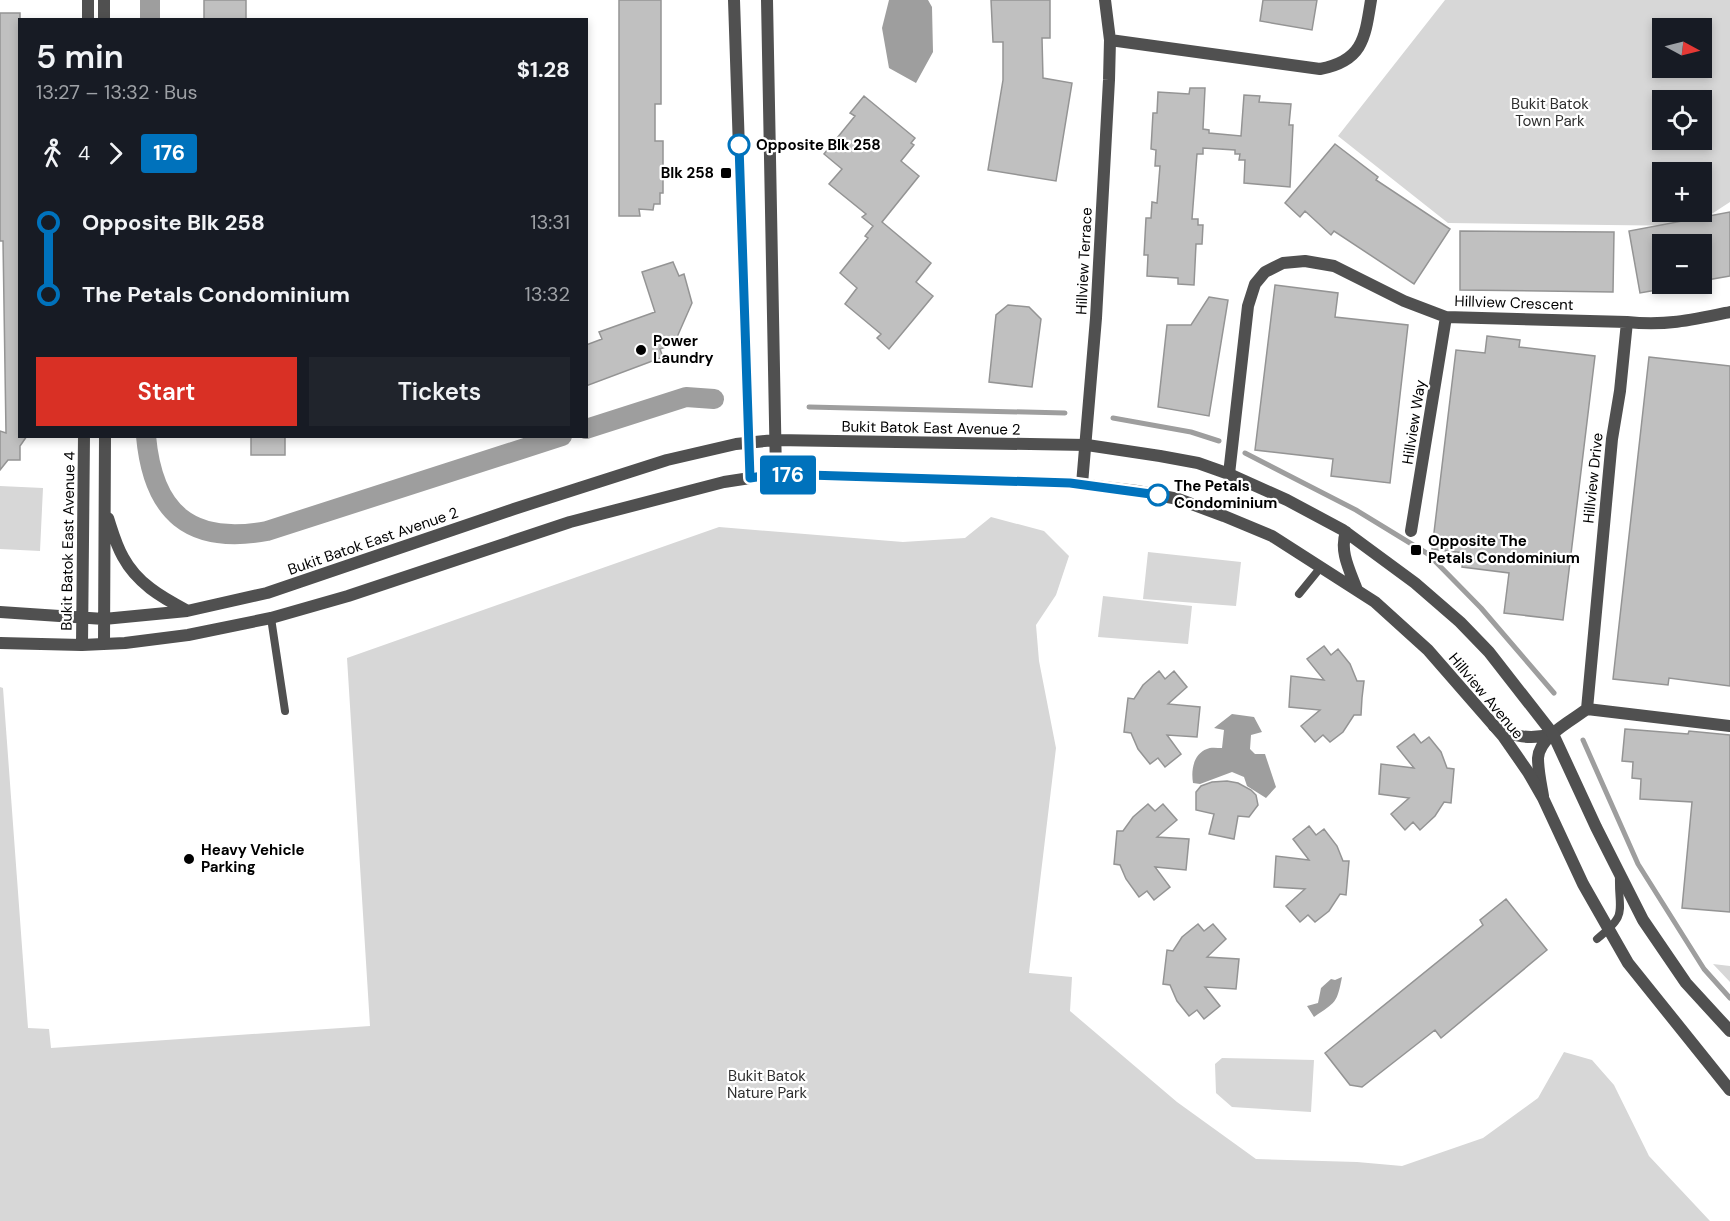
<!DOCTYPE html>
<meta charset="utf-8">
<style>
:root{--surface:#171b24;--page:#20242c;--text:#f1f3f6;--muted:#9ea1a6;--accent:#d93025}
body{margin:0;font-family:"DM Sans",sans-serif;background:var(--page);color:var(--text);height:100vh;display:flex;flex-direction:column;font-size:22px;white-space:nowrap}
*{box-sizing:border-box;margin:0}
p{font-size:20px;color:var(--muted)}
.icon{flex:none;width:33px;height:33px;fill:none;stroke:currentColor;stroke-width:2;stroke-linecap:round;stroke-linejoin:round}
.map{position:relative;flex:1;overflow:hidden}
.sheet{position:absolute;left:18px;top:18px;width:570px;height:420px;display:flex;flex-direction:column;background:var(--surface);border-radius:0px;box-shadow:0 3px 9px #0003}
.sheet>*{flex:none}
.badge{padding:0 12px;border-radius:4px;font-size:21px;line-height:39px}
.needle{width:39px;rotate:97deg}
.fabs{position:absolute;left:1652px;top:18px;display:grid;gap:12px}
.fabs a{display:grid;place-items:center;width:60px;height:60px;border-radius:0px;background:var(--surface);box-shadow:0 3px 9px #0003;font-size:30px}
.map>.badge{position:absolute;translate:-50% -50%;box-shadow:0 0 0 3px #fff}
.legs{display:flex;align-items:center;gap:9px;height:66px;padding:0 18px;font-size:20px}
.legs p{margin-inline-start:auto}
.overview{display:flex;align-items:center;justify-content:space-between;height:102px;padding:0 18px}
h1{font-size:33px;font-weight:600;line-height:45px}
.cta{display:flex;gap:12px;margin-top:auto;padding:12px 18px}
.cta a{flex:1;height:69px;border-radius:0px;background:var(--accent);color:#fff;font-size:24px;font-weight:600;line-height:69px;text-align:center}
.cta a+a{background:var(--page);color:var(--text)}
ul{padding:0 18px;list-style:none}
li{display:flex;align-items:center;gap:21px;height:72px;font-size:22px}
li i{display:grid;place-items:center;width:9px;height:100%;margin:0 8px;background:currentColor}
li i::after{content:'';width:15px;height:15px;margin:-8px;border:4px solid;border-radius:50%;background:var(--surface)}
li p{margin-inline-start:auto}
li:first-child i{background:linear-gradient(#0000 50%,currentColor 0)}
li:last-child i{background:linear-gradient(currentColor 50%,#0000 0)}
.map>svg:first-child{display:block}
.green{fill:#d7d7d7;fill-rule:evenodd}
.water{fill:#9e9e9e}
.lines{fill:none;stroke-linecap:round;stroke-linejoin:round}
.stream{stroke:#9e9e9e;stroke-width:5}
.canal{stroke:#9e9e9e;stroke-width:20}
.building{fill:#c0c0c0;stroke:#949494;stroke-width:1.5}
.service{stroke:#505050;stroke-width:8}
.minor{stroke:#505050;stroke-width:12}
.tertiary{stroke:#505050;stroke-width:12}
.line-1-casing{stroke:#fff;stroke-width:14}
.line-1{stroke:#0072bc;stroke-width:9}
.stop-1-dot{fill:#fff;stroke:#0072bc;stroke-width:3}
.poi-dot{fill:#000;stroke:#fff;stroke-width:2}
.labels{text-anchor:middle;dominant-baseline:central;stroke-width:4.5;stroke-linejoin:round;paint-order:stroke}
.park-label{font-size:15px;fill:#2e2e2e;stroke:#fff}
.stop-label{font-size:15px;font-weight:bold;fill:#000;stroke:#fff;text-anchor:start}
.poi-label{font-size:15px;font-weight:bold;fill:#000;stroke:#fff;text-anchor:start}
.street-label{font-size:15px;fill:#000;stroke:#fff}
</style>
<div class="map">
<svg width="1730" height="1221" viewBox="0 0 1730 1221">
<rect width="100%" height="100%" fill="#fff"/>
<path class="green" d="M1445,0H1730V202L1693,226L1448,223L1338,136ZM1662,28H1701V68H1662ZM1662,100H1701V140H1662ZM1662,172H1701V212H1662Z
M0,486L43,488L40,551L0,549Z
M991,517L1044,531L1069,556L1056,595L1036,625L1039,661L1056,748L1029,973L1072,977L1070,1011L1177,1102L1256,1159L1357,1162L1402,1166L1483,1138L1538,1098L1564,1052L1592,1060L1614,1085L1649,1156L1710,1221H0V687L3,688L28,1028L49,1029L51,1048L370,1026L347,658L719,527L903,542L965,538Z
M1148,552L1241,562L1236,606L1143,599Z
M1103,596L1192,606L1188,644L1098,637Z
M1713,964L1730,966V982Z
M1222,1058L1314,1060L1311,1112L1232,1107L1216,1093L1215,1064Z"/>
<path class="water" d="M889,0H928L932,7L933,52L916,83L889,68L882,28Z
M1232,714L1254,717L1262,732L1251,735L1250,749L1255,754H1265L1276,787L1266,798L1247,786L1244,777L1232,772L1200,784L1193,783C1191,771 1193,754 1207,749C1210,747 1217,748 1222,748L1224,730L1214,728Z
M1342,977C1337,1003 1336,1002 1314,1017L1307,1006L1318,1003L1321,988L1331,979L1335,980Z"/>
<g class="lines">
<path class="stream" d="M809,407L1065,413
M1113,418L1191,432L1219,441
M1245,453L1356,510L1428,554L1481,608L1554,693
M1583,740L1638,864L1704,969L1730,998"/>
<path class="canal" d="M150,20V0
M586,429L686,397L714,399
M146,436C153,513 190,545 267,531L562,436"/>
</g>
<path class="building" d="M204,0H246V20H204Z
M619,0H661V104H655V141H663V193H660V204H654L653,210L639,209L640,216H619Z
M991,0H1050V38H1042L1043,78L1072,83L1056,181L988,170L1003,80V42H993Z
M1263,0H1317L1312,30L1260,21Z
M0,13H20V436H27L20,446V460H8L0,470V431L6,433L3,241H0Z
M1190,88H1205L1203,129L1209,130V133L1241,136L1244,95L1260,96L1259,102L1291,104L1289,125H1293L1290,187L1244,183L1245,160H1239L1240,154H1235V150L1203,148V154H1197L1192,219H1198V225H1203L1202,244H1196L1194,285L1178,284V278L1147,276L1148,255H1144L1146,218H1151L1152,202L1157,203L1160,166H1155L1156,150L1151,149L1153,113H1157L1158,92L1189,94Z
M864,96L915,138L911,143L914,145L901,161L919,176L882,222L931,263L916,282L933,296L889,349L877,338L881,334L845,304L857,288L840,273L868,238L865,236L873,226L862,217L866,214L829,184L842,169L824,154L855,116L850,113Z
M1335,144L1378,177L1376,180L1450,229L1414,284L1334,231L1331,235L1305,211L1300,217L1285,203Z
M1730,212V276L1701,281V244H1662V289L1640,293L1629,231Z
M1460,231L1614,232L1613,292L1460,290Z
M673,262L679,276L684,274L692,303L674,344L660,349L663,357L586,386V345L602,339L599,332L655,312L642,272Z
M1275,285L1338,293L1335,317L1408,325L1390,483L1331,476L1333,459L1255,450Z
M1209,297L1228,300L1209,416L1158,407L1167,325H1191Z
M1008,305L1029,307L1041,319L1032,387L989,382L996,315Z
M1487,336L1520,340L1519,347L1595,356L1563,620L1504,613L1509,573L1462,567L1464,553L1432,549L1456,350L1485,353Z
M1649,357L1730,366V686L1669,678L1668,685L1613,679Z
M251,436H285V455H251Z
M1324,646L1331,655L1338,649L1350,664L1357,681H1364L1362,698L1361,715H1354L1343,732L1330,742L1323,735L1315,742L1301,726L1320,710L1289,707L1290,691L1291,676L1324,680L1307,659Z
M1159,671L1165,679L1174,671L1187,687L1168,704L1200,707L1197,737L1167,735L1181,754L1165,767L1158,758L1150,764L1138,749L1131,733L1124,732L1128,698L1134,699L1143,685Z
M1625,729L1688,734L1689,731L1730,735V912L1682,908L1692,802L1640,799L1641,779L1632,778L1633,762L1622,761Z
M1414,734L1421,743L1429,737L1441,752L1447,768L1454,769L1451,803L1444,802L1435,816L1420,830L1413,822L1405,830L1391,814L1409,798L1379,794L1381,764L1414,768L1397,747Z
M1227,781L1238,783L1251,790L1256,795L1258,805L1249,817L1238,816L1234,839L1209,834L1214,814L1196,810V792L1201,786L1212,782Z
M1148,804L1155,811L1163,804L1177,820L1157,837L1189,839L1186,870L1155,867L1170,887L1154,900L1147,891L1139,897L1126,879L1120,865L1114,864L1117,831H1123L1133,817Z
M1309,826L1316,835L1324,829L1337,846L1343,861H1349L1346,895L1340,894L1329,911L1315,922L1308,915L1300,922L1286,906L1305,889L1274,887L1276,856L1309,860L1293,839Z
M1506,899L1547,950L1441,1038L1435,1030L1362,1087L1350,1085L1325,1053L1483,925L1480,920Z
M1198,924L1204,931L1213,924L1226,939L1207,957L1239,959L1236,989L1205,987L1220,1006L1204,1019L1197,1010L1189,1016L1177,1001L1170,985L1163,984L1167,950L1173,951L1182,937Z"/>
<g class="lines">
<path class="service" d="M1299,594L1321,567
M271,618L285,711
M1597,939C1629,913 1618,913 1619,876"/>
<path class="minor" d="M1110,40L1320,69C1363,61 1365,38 1371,0
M1229,474L1248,306L1255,284L1265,272L1283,263L1305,261L1334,266L1404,301L1446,317L1627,322C1666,326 1692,320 1730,312
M1082,484L1096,318L1109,80L1110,40L1105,0
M1411,531L1446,317
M1587,709L1612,439L1620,391L1627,322
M1494,726C1514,737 1530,740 1552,734
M1543,796C1541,784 1538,771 1538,758C1539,737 1571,721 1587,709L1730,726"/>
<path class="tertiary" d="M734,0L750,478
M767,0L776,474
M88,20V0
M104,20V0
M108,518C112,530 116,545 123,557C137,583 161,597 186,610
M1346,532C1339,551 1350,571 1357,590
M0,612L104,619L187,611L267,593L514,509L667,460L736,444L775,440L1087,445L1160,456L1198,463L1229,474L1287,500L1343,530L1415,583L1460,622L1489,652L1553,734L1596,827L1643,920L1686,983L1730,1031
M0,643L82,645L125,643L188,635L271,618L348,596L570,522L724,482L776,474L1070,483L1137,491L1178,499L1224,516L1272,536L1375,602L1428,650L1503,736L1528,772L1543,798L1583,884L1628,963L1730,1090
M104,644L105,436
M82,645L84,436"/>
</g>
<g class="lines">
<g class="line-1-casing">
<path id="line-1" d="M739,145L750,478L776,474L1070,483L1158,495"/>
</g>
<use href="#line-1" class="line-1"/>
</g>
<g class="stop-1-dot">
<circle cx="739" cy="145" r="10"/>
<circle cx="1158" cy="495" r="10"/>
</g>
<g class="poi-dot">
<rect x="720" y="167" width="12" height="12" rx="3"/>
<circle cx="641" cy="350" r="6"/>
<rect x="1410" y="544" width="12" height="12" rx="3"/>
<circle cx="189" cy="859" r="6"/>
</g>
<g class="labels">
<g class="park-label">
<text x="1550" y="104">Bukit Batok<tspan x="1550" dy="17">Town Park</tspan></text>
<text x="767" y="1076">Bukit Batok<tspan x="767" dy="17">Nature Park</tspan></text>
</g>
<g class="stop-label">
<text x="756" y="145">Opposite Blk 258</text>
<text x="1174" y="486">The Petals<tspan x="1174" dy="17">Condominium</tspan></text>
</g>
<g class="poi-label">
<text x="714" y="173" text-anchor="end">Blk 258</text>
<text x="653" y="341">Power<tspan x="653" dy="17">Laundry</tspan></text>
<text x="1428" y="541">Opposite The<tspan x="1428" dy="17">Petals Condominium</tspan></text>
<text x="201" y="850">Heavy Vehicle<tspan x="201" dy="17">Parking</tspan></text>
</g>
<g class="street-label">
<text transform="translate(1084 261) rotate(-87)">Hillview Terrace</text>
<text transform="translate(1514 303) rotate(2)">Hillview Crescent</text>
<text transform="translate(1414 422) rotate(-81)">Hillview Way</text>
<text transform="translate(931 428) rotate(1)">Bukit Batok East Avenue 2</text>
<text transform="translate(1593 478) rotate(-84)">Hillview Drive</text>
<text transform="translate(68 541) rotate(-89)">Bukit Batok East Avenue 4</text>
<text transform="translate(373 541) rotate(-19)">Bukit Batok East Avenue 2</text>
<text transform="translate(1486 696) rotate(50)">Hillview Avenue</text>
</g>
</g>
</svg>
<div class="fabs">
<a><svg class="needle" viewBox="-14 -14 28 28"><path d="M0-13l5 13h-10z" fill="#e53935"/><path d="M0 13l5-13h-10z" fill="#9ea1a6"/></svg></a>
<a><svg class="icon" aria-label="locate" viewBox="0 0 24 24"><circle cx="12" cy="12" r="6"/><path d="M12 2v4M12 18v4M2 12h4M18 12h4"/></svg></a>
<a>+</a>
<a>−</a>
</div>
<b class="badge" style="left:788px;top:475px;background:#0072bc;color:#fff">176</b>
<section class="sheet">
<div class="overview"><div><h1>5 min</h1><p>13:27 – 13:32 · Bus</p></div><b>$1.28</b></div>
<div class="legs"><svg class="icon" aria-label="walk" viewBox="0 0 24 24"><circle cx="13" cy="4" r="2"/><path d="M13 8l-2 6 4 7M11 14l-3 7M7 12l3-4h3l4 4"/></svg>4<svg class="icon" aria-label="forward" viewBox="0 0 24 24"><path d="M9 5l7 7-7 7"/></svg><b class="badge" style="background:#0072bc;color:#fff">176</b></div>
<ul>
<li><i style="color:#0072bc"></i><b>Opposite Blk 258</b><p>13:31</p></li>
<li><i style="color:#0072bc"></i><b>The Petals Condominium</b><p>13:32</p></li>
</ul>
<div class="cta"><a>Start</a><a>Tickets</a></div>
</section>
</div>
